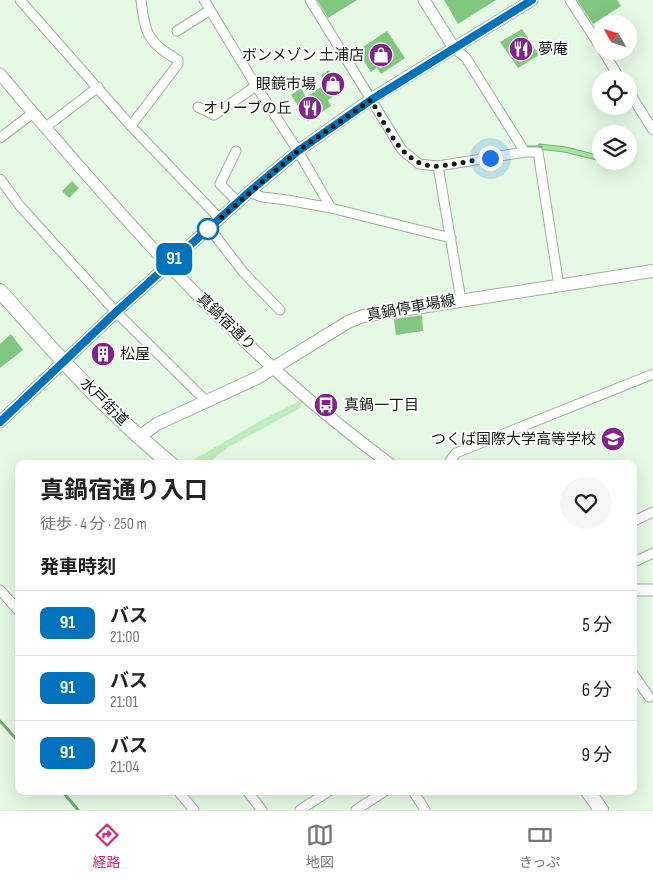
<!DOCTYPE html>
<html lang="ja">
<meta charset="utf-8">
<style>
:root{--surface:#fff;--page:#f6f6f6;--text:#222;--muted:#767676;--line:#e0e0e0;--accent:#db2777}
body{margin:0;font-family:"Sofia Sans Condensed","Noto Sans JP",sans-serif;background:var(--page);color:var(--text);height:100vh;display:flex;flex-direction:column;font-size:19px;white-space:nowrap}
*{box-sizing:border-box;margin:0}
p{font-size:16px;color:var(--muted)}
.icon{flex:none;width:28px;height:28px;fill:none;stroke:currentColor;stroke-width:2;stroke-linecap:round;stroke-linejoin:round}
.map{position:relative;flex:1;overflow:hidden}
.drawer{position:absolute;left:15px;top:460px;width:622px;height:335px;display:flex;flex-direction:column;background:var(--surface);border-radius:10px;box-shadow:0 5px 20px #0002}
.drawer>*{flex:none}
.badge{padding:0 10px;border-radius:8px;font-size:18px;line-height:32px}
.needle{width:32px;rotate:309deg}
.tools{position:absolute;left:592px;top:15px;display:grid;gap:10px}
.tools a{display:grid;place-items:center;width:45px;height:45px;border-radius:50%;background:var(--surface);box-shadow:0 5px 20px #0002;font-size:25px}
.you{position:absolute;width:25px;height:25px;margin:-12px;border:4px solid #fff;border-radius:50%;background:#1a73e8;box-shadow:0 0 0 8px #1a73e833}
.map>.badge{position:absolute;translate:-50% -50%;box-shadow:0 0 0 2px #fff}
h2{padding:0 25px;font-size:19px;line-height:45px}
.round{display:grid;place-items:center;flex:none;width:52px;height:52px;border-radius:26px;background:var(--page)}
.head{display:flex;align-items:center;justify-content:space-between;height:85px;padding:0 25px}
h1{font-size:24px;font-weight:700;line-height:38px}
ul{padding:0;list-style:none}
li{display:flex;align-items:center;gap:15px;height:65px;padding:0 25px;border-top:1px solid var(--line)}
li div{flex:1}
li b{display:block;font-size:19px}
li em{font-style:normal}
li .badge{min-width:55px;font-weight:700;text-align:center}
.menu{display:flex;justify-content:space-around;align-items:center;height:70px;border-top:1px solid var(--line);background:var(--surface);font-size:14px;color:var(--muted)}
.menu a{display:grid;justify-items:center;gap:2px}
.menu .on{color:var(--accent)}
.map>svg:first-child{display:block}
.green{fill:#bfecbd}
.water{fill:#a2e9a0;stroke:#76aa75}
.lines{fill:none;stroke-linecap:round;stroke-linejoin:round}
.stream{stroke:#76aa75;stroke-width:3}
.building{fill:#81c77f}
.minor-casing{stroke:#9eb09d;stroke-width:11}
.tertiary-casing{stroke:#9eb09d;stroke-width:13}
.secondary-casing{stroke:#9eb09d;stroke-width:14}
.trunk-casing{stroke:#9eb09d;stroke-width:16}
.minor{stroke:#fff;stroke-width:9}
.tertiary{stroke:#fff;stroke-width:11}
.secondary{stroke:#fff;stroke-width:12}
.trunk{stroke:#fff;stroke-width:14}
.line-casing{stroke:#fff;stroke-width:11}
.line{stroke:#0072bc;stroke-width:8}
.walk{stroke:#101710;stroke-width:5;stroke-dasharray:0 9}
.stop-dot{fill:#fff;stroke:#0072bc;stroke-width:2.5}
.labels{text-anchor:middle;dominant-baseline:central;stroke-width:4;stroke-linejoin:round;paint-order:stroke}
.poi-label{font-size:15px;fill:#101710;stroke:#fff;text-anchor:end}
.street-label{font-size:15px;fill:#101710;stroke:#fff}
</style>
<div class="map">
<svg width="653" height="810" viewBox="0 0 653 810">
<rect width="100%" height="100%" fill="#e5f9e4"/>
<path class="green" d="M304,399L300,408L227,448L207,464H196L193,460L264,419Z"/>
<path class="water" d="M539,144L566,147L601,156V161L564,152L538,149Z"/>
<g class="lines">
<path class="stream" d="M527,147H541
M0,721L19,742
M62,791L78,810"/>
</g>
<path class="building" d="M317,0H357L328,18Z
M444,0H496L458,24Z
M577,0H617L621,6L593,24Z
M522,29L539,55L518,68L500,42Z
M387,31L405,58L381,74L377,68L371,72L357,51Z
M329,70L343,90L328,100L331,106L308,121L291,95L301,88L306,97L327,83L321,75Z
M72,181L79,188L69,198L62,191Z
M422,315L423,331L396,335L394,319Z
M11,334L23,350L0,368V344Z
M104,343L113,349L101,365L92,359Z"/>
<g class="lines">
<g class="minor-casing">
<path id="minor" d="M20,0L131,126L219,218
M204,0L256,86L298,151L331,208
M310,0L402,150L419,164L438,166L461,300
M570,0L601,48
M177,31L210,10
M603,51L620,79
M629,92L653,130
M198,107L214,115L256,86
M131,126L178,64V60C148,43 145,34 141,0
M46,127L98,87
M0,138L33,113
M236,151L220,184L238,202
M525,152H538L559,286
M438,166L525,152L466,58L454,48
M0,179L20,206L116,312L206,401
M249,192L262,197L287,200L331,208L451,238
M209,228L244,273L280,310
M448,464L456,453L653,374
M634,521L653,512
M634,562L653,553
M0,590L19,611
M634,675L649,697
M178,791L194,810
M247,791L262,810
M413,791L425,810
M300,810L329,791
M356,810L385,791"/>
</g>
<g class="tertiary-casing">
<path id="tertiary" d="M424,0L454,48
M0,74C118,214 241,355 390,464
M0,422L116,312L249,192L298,151L371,99L532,0
M634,590H653"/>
</g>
<g class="secondary-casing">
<path id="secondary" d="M139,437L157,424L257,378L348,322L363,316L653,271"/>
</g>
<g class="trunk-casing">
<path id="trunk" d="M0,291C53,351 108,413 171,464
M588,791L601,810"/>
</g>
<use href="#minor" class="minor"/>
<use href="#tertiary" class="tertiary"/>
<use href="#secondary" class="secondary"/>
<use href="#trunk" class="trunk"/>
</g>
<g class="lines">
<g class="line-casing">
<path id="line" d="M0,422L116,312L249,192L298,151L371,100L532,0"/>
</g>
<use href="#line" class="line"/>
<path class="walk" d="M208,229L298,151L371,100C387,126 402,169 440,166C457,164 474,160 490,158"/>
</g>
<defs>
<g id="restaurant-disc" transform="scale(1.25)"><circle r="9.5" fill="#82228c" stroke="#fff"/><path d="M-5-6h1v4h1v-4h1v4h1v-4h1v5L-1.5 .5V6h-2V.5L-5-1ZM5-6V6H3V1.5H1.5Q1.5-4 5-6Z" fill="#fff"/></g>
<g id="shop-disc" transform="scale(1.25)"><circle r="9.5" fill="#82228c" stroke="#fff"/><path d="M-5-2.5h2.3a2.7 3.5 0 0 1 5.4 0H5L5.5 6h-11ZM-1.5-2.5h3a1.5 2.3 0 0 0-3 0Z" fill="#fff"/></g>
<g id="building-disc" transform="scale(1.25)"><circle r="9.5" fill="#82228c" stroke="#fff"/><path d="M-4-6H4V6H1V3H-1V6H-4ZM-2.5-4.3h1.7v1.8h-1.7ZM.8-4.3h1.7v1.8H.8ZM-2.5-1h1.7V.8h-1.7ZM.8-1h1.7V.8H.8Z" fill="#fff"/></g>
<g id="bus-disc" transform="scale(1.25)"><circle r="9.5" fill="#82228c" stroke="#fff"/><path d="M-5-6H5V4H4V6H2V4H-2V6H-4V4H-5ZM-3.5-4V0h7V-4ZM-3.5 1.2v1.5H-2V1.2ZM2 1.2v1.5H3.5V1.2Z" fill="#fff"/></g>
<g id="school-disc" transform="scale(1.25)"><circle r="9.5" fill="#82228c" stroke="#fff"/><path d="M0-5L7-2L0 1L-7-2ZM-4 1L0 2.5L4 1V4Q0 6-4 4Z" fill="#fff"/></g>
</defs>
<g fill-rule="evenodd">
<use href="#restaurant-disc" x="521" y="49"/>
<use href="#shop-disc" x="381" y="55"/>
<use href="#shop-disc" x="333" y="84"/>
<use href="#restaurant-disc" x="310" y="108"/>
<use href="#building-disc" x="103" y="354"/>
<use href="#bus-disc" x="326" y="405"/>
<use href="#school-disc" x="613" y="439"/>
</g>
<circle class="stop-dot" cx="208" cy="229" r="10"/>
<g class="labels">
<g class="poi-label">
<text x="538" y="49" text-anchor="start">夢庵</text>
<text x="364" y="55">ボンメゾン 土浦店</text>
<text x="316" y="84">眼鏡市場</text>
<text x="292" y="108">オリーブの丘</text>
<text x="120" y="354" text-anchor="start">松屋</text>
<text x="344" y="405" text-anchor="start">真鍋一丁目</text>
<text x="596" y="439">つくば国際大学高等学校</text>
</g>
<g class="street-label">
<text transform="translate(411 308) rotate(-10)">真鍋停車場線</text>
<text transform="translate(226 322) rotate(44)">真鍋宿通り</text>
<text transform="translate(104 402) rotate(45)">水戸街道</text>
</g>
</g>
</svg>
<div class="tools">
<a><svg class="needle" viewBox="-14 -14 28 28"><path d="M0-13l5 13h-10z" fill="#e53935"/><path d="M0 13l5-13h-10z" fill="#767676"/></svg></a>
<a><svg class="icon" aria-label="locate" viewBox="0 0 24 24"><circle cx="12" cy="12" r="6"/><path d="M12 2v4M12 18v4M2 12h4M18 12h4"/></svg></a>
<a><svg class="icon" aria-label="layers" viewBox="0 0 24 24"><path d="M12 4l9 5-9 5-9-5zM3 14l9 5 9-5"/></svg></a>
</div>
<div class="you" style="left:490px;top:158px"></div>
<b class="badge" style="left:174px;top:259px;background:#0072bc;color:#fff">91</b>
<section class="drawer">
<div class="head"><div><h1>真鍋宿通り入口</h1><p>徒歩 · 4 分 · 250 m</p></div><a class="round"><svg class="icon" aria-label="heart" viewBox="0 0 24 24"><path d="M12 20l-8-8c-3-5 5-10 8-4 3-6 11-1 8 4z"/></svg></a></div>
<h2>発車時刻</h2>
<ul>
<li><span class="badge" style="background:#0072bc;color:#fff">91</span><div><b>バス</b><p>21:00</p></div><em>5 分</em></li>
<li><span class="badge" style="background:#0072bc;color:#fff">91</span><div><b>バス</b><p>21:01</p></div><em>6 分</em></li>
<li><span class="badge" style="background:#0072bc;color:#fff">91</span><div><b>バス</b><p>21:04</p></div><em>9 分</em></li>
</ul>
</section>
</div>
<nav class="menu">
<a class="on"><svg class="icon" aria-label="directions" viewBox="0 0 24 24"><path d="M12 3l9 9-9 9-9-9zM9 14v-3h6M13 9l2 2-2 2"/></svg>経路</a>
<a><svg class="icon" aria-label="map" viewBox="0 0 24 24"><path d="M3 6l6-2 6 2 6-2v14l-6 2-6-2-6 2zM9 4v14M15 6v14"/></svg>地図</a>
<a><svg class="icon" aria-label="tickets" viewBox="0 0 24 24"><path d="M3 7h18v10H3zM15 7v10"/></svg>きっぷ</a>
</nav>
